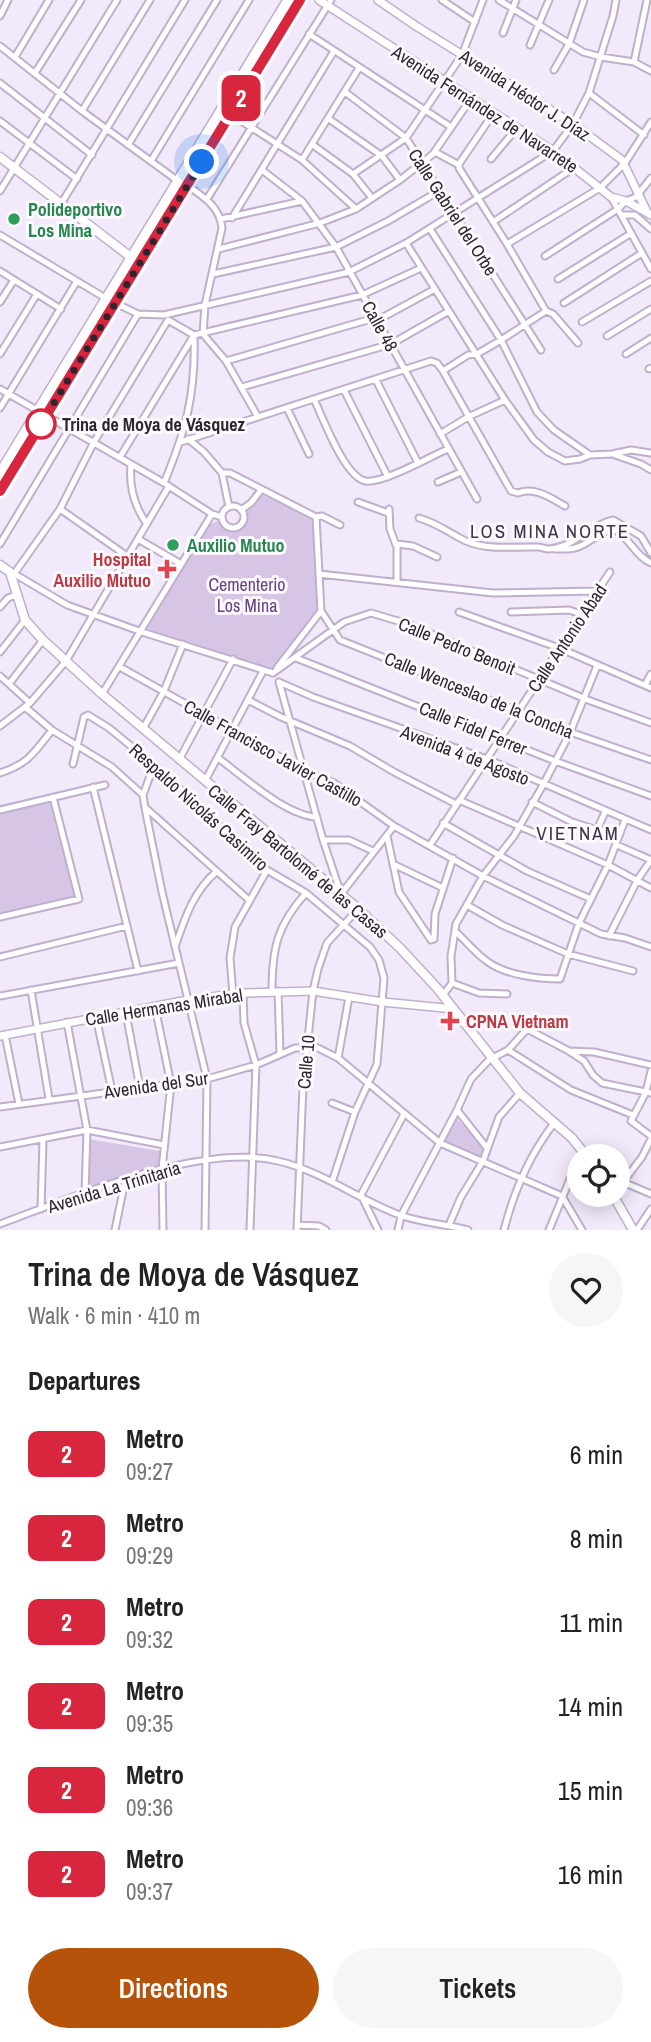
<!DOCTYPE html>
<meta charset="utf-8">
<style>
:root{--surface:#fff;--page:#f6f6f6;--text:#222;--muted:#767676;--accent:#b45309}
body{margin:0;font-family:"Archivo Narrow",sans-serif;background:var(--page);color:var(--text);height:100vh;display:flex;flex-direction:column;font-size:26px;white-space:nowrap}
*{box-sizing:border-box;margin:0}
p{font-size:23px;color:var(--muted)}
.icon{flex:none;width:38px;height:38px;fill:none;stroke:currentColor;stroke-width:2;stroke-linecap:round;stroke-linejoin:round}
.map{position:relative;height:1230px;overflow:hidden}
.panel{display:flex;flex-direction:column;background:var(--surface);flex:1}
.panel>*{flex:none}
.badge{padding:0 14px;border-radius:10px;font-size:24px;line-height:46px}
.controls{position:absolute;left:567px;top:1144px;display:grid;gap:14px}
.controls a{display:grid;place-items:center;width:63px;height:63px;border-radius:50%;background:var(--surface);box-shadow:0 4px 18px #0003;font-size:35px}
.you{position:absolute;width:35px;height:35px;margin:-18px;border:5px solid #fff;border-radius:50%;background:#1a73e8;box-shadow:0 0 0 10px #1a73e833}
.map>.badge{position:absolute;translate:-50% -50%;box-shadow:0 0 0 4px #fff}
h2{padding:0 28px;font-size:26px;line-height:63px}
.round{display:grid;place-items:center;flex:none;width:74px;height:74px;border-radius:37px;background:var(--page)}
.summary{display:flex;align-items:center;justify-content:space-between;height:119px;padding:0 28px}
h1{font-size:33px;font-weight:600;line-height:52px}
.action{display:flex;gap:14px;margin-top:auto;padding:14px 28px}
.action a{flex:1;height:80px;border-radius:42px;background:var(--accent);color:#fff;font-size:28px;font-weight:600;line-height:80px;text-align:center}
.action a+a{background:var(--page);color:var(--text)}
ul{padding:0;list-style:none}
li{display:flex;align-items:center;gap:21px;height:84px;padding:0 28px}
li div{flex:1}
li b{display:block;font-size:26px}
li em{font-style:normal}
li .badge{min-width:77px;font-weight:700;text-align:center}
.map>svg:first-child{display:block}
.green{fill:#d7c5e6}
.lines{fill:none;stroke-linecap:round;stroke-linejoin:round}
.minor-casing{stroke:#bfafcd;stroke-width:9}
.tertiary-casing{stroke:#bfafcd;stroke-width:10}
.secondary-casing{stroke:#bfafcd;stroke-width:11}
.primary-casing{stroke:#bfafcd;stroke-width:12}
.minor{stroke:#fff;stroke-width:5}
.tertiary{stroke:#fff;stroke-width:7}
.secondary{stroke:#fff;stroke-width:8}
.primary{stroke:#fff;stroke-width:9}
.line-casing{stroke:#fff;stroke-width:16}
.line{stroke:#d7263d;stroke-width:10}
.walk{stroke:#2c2631;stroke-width:7;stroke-dasharray:0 12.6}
.leisure-dot{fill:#2e9e5b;stroke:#fcf9ff;stroke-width:2.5}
.stop-dot{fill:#fff;stroke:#d7263d;stroke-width:3.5}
.health-dot{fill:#e0444e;stroke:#fcf9ff;stroke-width:2.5}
.labels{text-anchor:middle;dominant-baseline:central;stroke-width:6;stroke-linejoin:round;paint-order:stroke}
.street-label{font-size:18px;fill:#2c2631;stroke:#fcf9ff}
.leisure-label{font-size:18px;font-weight:bold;fill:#27864d;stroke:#fcf9ff;text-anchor:start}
.stop-label{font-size:18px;font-weight:bold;fill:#2c2631;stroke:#fcf9ff;text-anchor:start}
.health-label{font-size:18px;font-weight:bold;fill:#be3a42;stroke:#fcf9ff;text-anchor:end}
.park-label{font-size:18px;fill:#664280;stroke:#fcf9ff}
.neighbourhood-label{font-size:19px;letter-spacing:2px;fill:#3f324a;stroke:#fcf9ff}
</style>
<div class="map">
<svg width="651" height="1230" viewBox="0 0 651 1230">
<rect width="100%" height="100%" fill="#f2e9fb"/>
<path class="green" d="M262,495L314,519L317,610L272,669L147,629L208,526L219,520L226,530L237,531L245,524L246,510Z
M53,799L76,897L0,914V812Z
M456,1118L485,1149L480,1163L441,1145Z
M89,1139L160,1151L158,1173L88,1194Z"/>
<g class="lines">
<g class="minor-casing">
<path id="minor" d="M442,0L475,22
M499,0L583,52L601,57L634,62L651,71
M0,16L8,0
M503,33L516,0
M309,34L451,127
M530,45L549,0
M0,46L82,111L178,181
M15,57L49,0
M634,62L647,0
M554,70L569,44L584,0
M35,73L81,0
M0,83L92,155
M345,92L406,138L541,350
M589,93L644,135
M82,111L150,0
M493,114L459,164V168L507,244L546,311L553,314L578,343
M232,115L302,160L356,209
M329,119L382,156L400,180
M0,121L77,179
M128,145L217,0
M313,145L353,174L372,198
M435,152L459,165
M491,159L516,129
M302,160L359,68
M151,161L249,0
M262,170L302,201L336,247L477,499
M353,174L406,138L462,55L483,0
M188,186C204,197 220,207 222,228L205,305L203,334L226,361L258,417
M0,191L117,0
M611,197L651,269
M207,199L331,0
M61,204L185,0
M622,215H635L651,229
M232,218L334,51
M221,219L302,201
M493,222L575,167
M430,229L501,340L537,412L554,430L590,455
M0,235L107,299L138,314L164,315L349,272L406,243L553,151L573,124L589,93L613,16L616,0
M406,243L505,400L534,440L548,452L565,461L580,459L590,455L612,454L631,450L651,453
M507,244L600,188L625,163L651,122
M219,249L320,223L356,209L400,180L433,154L470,100
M545,256L618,209L626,201L636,197L651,178
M0,271L61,309
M213,274L336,247L388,221L439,191
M558,279L630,234
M0,302L14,280
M564,303L642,253
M582,322L651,281
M607,336L651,309
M0,354L37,294
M626,354L651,338
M226,361L371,319L376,321L435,289
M649,369L651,368
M443,371L468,355L477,354L501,340L546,311
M376,380L418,463
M242,387L391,344L449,311
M0,389L164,483L212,514L222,517
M344,390L388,477
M314,399C323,418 345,478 366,481C382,484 431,456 448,449
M0,408L77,281
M287,408L309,454
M440,434L468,417L505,400
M188,439L204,452L222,473L229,507
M181,442L431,361L437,363L443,371L511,491L518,493C534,486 551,498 565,506
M615,455L641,464L651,470
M120,457L194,335L362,295L421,268
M131,464C129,486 133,505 147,524
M222,473H230L316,517L322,516L340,525
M438,482L461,472
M164,483C186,430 196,393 194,335L168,320
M358,502L388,513
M222 517a11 11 0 1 1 22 0a11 11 0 1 1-22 0Z
M60,509L127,556
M389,509L390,529L396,545
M241,510L251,503L261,490
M419,518C436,523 443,529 458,537C483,552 510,546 538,547C541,547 545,549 549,549C574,547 590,525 613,520L641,536L651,553
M138,539L181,564
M0,544L138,314
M555,549C563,549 571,550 578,547C592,542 599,531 614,529C630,538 635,556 651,563
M13,573L67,605L142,632L273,673
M14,574L60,509L94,442L168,320
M319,574L493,593L597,591
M397,582V544L413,546L437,557
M0,607L8,598L16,595
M321,611L340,640L570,732L651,760
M459,612L559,648L651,688
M511,612L569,610L581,614
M0,652L25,620
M296,658L555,761L651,796
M120,667L305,771L334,783L394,826L483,876L601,934L625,938L651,947
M277,668L321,611L316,517
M273,673L344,622L371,613L408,624L588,700L651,723
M0,676L30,703
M279,682L313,697L487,759L651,830
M279,682L323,840L341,894
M9,684L43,640
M645,685L651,674
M102,694L212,514
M248,700L281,717L350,746L394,772L456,804
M25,707L52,730L112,767L143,795
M0,726L30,703L66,661L169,486
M143,729L164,691L183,644
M218,758C243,776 286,816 317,817
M179,760L233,659
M73,764L84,717L88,715L109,728L154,765L267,870L306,893L370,947L379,960L384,978L377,1064L355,1112L332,1182
M154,765L143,795L145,808L162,892L207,1079L205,1230
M0,773C28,764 34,753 52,730
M205,781L263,671
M93,787L138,971
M459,800L608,865L651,888
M532,802L572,822L597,830L605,812
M147,809L249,900
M0,810L105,785
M443,823L527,871L591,899
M387,836L399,892L431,940L434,939L435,914L453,858
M323,840H349L373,851
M430,845L610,572
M617,845L651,860
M395,865L443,888
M341,894L394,826
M467,905L502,925L568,954L633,971
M0,917L79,899L53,797
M455,931C466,941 476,954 488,962C506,975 538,979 560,979L579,923L608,865L625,820
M609,936L638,879L651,860
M175,947C185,918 193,892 216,872
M0,957L127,926
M452,983L479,993L507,994
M31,990L49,1099
M272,991C272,949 277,925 306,893
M278,991L280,1053
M243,993L244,1023L256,1065L250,1230
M233,995L230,958L235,927L267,870
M443,995L452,983L451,956L456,924L483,876L514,836L543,785L569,735L597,666
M0,996L179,963
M155,1007L171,1084L162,1169L163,1230
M126,1013L140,1088
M96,1017L112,1091
M67,1022L87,1130L85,1193
M5,1035L19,1104
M508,1050L571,1090L633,1115
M570,1052L584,1061L593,1075L602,1083L651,1093
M338,1058L349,997
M651,1071L646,1092L631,1121L651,1136
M332,1103L355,1112
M0,1107L207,1079L256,1065L295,1048L316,1047L338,1058L440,1143L562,1196L582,1230
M457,1110L487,1148
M0,1147L87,1130L164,1145
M618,1180L651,1194
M623,1182L642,1157L651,1139
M41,1209L43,1140
M0,1224C73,1197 202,1142 278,1161C322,1171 359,1200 400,1215C421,1223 446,1224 468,1230
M297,1225L319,1226L326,1230
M449,1225L461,1197L483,1161L499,1117L520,1093
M115,1230L125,1181
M297,1230L303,1086L313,991L318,969L327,943L358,909
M378,1230L361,1195L404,1114
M398,1230L401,1216L457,1110L471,1079L489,1060L508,1050L527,1029L569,1051L594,1052L651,1065
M504,1230C514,1191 529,1155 555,1122
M549,1230L570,1179L579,1172
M637,1230L651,1209"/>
</g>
<g class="tertiary-casing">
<path id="tertiary" d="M319,0L553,151L611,197L626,201L651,215
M378,0L416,26L573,124L622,160L647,212
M0,1036L188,1000L243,993L313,991L383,1002L454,1009"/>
</g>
<g class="secondary-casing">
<path id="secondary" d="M0,157L132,258
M0,565L10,572L25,620L43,640L102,694L355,906L400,948L437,988L520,1093L572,1138L587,1157
M613,1195L633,1230"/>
</g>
<g class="primary-casing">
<path id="primary" d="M0,473L288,0
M0,493L300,0"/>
</g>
<use href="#minor" class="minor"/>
<use href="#tertiary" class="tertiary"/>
<use href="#secondary" class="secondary"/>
<use href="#primary" class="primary"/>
</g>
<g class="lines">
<g class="line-casing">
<path id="line" d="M0,491L300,0"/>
</g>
<use href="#line" class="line"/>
<path class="walk" d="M41,424L202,162"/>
</g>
<g class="leisure-dot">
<circle cx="14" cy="219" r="7"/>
<circle cx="173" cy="545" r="7"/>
</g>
<circle class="stop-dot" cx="41" cy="424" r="14"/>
<g class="health-dot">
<path d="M163.5 558.5h7v7h7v7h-7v7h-7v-7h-7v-7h7z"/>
<path d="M446.5 1010.5h7v7h7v7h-7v7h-7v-7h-7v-7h7z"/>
</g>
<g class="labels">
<g class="street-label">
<text transform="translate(525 95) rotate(33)">Avenida Héctor J. Díaz</text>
<text transform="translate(485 109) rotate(33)">Avenida Fernández de Navarrete</text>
<text transform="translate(453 212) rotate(57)">Calle Gabriel del Orbe</text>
<text transform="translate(380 326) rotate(61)">Calle 48</text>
<text transform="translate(567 638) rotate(-56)">Calle Antonio Abad</text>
<text transform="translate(457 646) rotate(22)">Calle Pedro Benoit</text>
<text transform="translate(479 695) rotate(22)">Calle Wenceslao de la Concha</text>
<text transform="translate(473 728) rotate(22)">Calle Fidel Ferrer</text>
<text transform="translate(273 753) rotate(29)">Calle Francisco Javier Castillo</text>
<text transform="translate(465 755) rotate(21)">Avenida 4 de Agosto</text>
<text transform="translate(199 807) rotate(42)">Respaldo Nicolás Casimiro</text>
<text transform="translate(298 861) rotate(40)">Calle Fray Bartolomé de las Casas</text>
<text transform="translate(164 1007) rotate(-9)">Calle Hermanas Mirabal</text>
<text transform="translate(306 1062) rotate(-85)">Calle 10</text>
<text transform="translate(156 1085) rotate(-8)">Avenida del Sur</text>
<text transform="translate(114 1187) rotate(-17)">Avenida La Trinitaria</text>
</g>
<g class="leisure-label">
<text x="28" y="209">Polideportivo<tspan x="28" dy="21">Los Mina</tspan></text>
<text x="187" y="545">Auxilio Mutuo</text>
</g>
<g class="stop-label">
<text x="62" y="424">Trina de Moya de Vásquez</text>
</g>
<g class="health-label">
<text x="151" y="559">Hospital<tspan x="151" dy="21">Auxilio Mutuo</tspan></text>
<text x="466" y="1021" text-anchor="start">CPNA Vietnam</text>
</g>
<g class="park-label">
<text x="247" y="584">Cementerio<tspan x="247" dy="21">Los Mina</tspan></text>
</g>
<g class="neighbourhood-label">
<text x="550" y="531">LOS MINA NORTE</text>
<text x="578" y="833">VIETNAM</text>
</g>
</g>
</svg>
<div class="controls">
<a><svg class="icon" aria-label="locate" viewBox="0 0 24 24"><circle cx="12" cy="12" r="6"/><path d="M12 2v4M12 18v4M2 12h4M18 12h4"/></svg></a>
</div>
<div class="you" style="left:202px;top:162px"></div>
<b class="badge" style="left:241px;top:98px;background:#d7263d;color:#fff">2</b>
</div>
<section class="panel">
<div class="summary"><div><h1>Trina de Moya de Vásquez</h1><p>Walk · 6 min · 410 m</p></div><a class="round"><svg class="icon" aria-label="heart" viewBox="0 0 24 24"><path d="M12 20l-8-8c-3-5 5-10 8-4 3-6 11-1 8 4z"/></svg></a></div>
<h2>Departures</h2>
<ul>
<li><span class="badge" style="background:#d7263d;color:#fff">2</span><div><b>Metro</b><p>09:27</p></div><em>6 min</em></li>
<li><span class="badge" style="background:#d7263d;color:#fff">2</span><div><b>Metro</b><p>09:29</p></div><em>8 min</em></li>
<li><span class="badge" style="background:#d7263d;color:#fff">2</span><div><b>Metro</b><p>09:32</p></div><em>11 min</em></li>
<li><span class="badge" style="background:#d7263d;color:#fff">2</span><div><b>Metro</b><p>09:35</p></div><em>14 min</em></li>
<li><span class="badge" style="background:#d7263d;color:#fff">2</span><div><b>Metro</b><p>09:36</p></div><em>15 min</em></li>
<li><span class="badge" style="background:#d7263d;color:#fff">2</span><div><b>Metro</b><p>09:37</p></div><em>16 min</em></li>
</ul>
<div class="action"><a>Directions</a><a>Tickets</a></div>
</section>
